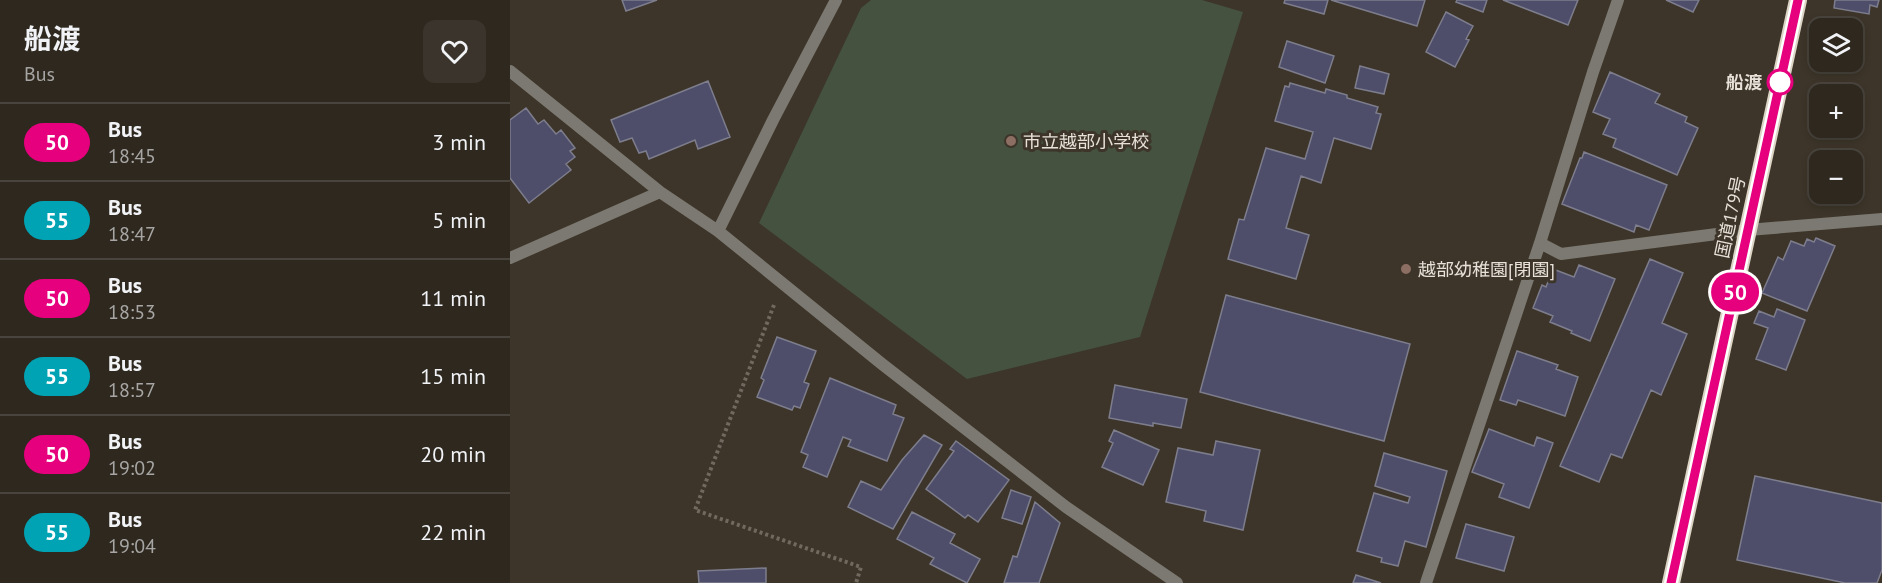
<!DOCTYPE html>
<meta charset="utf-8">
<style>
:root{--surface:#2e281f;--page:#3a342c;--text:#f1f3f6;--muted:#a7a6a4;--line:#49443d}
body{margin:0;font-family:"PT Sans","Noto Sans JP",sans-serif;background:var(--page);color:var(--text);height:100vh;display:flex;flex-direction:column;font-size:22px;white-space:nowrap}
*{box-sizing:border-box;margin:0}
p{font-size:20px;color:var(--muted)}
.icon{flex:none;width:33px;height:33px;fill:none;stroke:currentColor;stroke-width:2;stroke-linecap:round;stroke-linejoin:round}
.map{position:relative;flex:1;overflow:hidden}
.drawer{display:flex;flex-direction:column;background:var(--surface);width:510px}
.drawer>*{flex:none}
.badge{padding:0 12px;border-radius:20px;font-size:21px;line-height:39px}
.fabs{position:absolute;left:1299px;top:18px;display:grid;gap:12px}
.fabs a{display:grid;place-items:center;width:54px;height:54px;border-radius:12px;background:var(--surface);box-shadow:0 3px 9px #0003,0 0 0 2px var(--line);font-size:30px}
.map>.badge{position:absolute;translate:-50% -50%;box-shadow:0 0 0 3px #fff}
.round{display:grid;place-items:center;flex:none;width:63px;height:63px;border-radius:12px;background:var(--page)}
.overview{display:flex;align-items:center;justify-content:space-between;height:102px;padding:0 24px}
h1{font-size:28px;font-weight:700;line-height:45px}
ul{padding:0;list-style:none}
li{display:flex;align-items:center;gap:18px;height:78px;padding:0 24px;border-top:2px solid var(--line)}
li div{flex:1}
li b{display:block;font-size:22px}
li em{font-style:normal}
li .badge{min-width:66px;font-weight:700;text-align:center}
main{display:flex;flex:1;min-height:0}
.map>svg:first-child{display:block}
.green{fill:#44523f}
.building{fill:#4e4e6a;stroke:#7d7d8d;stroke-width:1.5}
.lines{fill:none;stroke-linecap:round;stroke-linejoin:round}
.path{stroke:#71695f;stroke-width:4;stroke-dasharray:3 3;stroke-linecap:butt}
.street{stroke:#7c7972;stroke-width:12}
.highway{stroke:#dcd4c4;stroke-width:18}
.line-casing{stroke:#fff;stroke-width:14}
.line{stroke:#e6007e;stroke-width:9}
.stop-dot{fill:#fff;stroke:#e6007e;stroke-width:3}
.education-dot{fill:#8d6e63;stroke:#3d3529;stroke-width:2}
.labels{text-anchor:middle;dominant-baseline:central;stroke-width:6;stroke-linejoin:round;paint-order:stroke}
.stop-label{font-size:18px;font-weight:bold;fill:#e7e1d9;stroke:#3d3529;text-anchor:end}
.poi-label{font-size:18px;fill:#e7e1d9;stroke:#3d3529;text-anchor:start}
.street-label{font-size:18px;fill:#e7e1d9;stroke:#3d3529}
</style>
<main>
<section class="drawer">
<div class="overview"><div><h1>船渡</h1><p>Bus</p></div><a class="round"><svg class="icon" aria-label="heart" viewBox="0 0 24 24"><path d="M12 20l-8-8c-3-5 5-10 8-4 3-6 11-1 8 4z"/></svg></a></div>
<ul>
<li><span class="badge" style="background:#e6007e;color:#fff">50</span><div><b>Bus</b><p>18:45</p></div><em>3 min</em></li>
<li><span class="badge" style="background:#00a3b4;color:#fff">55</span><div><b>Bus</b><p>18:47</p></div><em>5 min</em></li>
<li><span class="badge" style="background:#e6007e;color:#fff">50</span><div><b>Bus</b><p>18:53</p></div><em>11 min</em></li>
<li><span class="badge" style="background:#00a3b4;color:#fff">55</span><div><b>Bus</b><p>18:57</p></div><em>15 min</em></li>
<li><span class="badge" style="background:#e6007e;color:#fff">50</span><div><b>Bus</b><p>19:02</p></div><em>20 min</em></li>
<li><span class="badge" style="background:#00a3b4;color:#fff">55</span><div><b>Bus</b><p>19:04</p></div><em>22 min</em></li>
</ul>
</section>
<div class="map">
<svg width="1372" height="583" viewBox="0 0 1372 583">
<rect width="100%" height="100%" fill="#3d3529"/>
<path class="green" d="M361,0H692L733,12L630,337L457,379L249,223L351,8Z"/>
<path class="building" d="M112,0H147L116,11Z
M775,0H818L814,14L774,3Z
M821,0H915L907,26Z
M947,0H977L973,12L946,2Z
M993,0H1068L1058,25Z
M1156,0H1189L1183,12Z
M1325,0H1369L1367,7L1360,5L1359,14L1324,8Z
M936,12L963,26L956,39L959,40L945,67L916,52Z
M777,41L824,56L815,83L769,67Z
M850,66L879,74L874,94L845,88Z
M1100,72L1150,94L1145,103L1177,117L1175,122L1188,128L1167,175L1103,147L1106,139L1093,134L1100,119L1083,112Z
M198,81L220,137L188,149L185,140L139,159L136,151L129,153L122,138L110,142L101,120Z
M780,83L815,93L816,89L837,95V98L868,107L866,113L871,114L861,149L824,138L811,183L791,176L776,228L799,235L786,279L718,259L729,219L734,220L756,148L795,159L803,132L765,121L775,86L779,87Z
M16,108L28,124L34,120L46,134L51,130L65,148L60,151L65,157L56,164L61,170L19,203L0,178V120Z
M1074,152L1157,185L1139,230L1126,225L1124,232L1052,204L1070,158H1072Z
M1306,238L1325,246L1297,311L1252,293L1268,257L1273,260L1281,241L1294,246L1297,239L1304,242Z
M1140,259L1173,273L1152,323L1177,334L1151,395L1141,390L1112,458L1101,454L1089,482L1050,466Z
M1069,265L1105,279L1080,341L1061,333L1062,331L1040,322L1043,316L1023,308L1032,285L1036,287L1043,269L1064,277Z
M716,295L900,344L874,441L690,392Z
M1267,309L1295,320L1276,370L1246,359L1258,328L1244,323L1249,311L1264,317Z
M267,337L306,351L294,382L299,384L290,408L284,406L282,410L247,397L254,380L251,378Z
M1007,351L1048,365L1046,369L1068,377L1055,416L1008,400L1006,405L990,400Z
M320,378L386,405L383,414L394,418L377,461L338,446L341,440L333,437L317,477L293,467L298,455L291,452Z
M605,385L677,399L671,428L643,423V426L599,418Z
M979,429L1024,446L1027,437L1043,443L1019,508L989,497L994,484L962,472Z
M604,430L649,450L633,485L592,467L603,443L599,441Z
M414,435L432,445L383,529L338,507L351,481L371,490L392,460Z
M446,441L499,480L468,522L458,515L455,518L416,489L444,451L440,449Z
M706,441L750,450L733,530L694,521L696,511L656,502L668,448L703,455Z
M874,453L937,471L916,547L895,541L888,566L871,562L872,558L847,551L864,493L898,503L900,497L865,486Z
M1245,476L1372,503V570L1367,583H1335L1227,560Z
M501,490L521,497L512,524L492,518Z
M525,502L550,523L529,583H494L503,556L507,557Z
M402,512L445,534L440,543L470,559L457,583L420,564L424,558L387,539Z
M956,524L1004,537L994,571L946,558Z
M256,568V583H189L188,571Z
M846,575L871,583H843Z"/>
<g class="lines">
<path class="path" d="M264,305L185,510L351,567L346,583"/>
<path class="street" d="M0,71L150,192L208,231L372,364L556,507L667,583
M208,231L263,120L326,0
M1030,243L1051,254L1238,230L1372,219
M0,258L150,192
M916,583L1030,243L1083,72L1108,0"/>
<path class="highway" d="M1161,583L1288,0"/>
</g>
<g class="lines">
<g class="line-casing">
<path id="line" d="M1161,583L1288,0"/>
</g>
<use href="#line" class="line"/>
</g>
<circle class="stop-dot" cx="1270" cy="82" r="12"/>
<g class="education-dot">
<circle cx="501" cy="141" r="6"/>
<circle cx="896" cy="269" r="6"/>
</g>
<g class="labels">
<g class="stop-label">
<text x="1252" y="82">船渡</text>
</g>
<g class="poi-label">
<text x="513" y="141">市立越部小学校</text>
<text x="908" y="269">越部幼稚園[閉園]</text>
</g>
<g class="street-label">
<text transform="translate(1220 217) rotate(-78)">国道179号</text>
</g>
</g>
</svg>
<div class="fabs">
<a><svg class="icon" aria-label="layers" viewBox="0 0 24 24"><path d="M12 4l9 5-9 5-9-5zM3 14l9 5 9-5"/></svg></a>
<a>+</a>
<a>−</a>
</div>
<b class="badge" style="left:1225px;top:292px;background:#e6007e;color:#fff">50</b>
</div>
</main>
